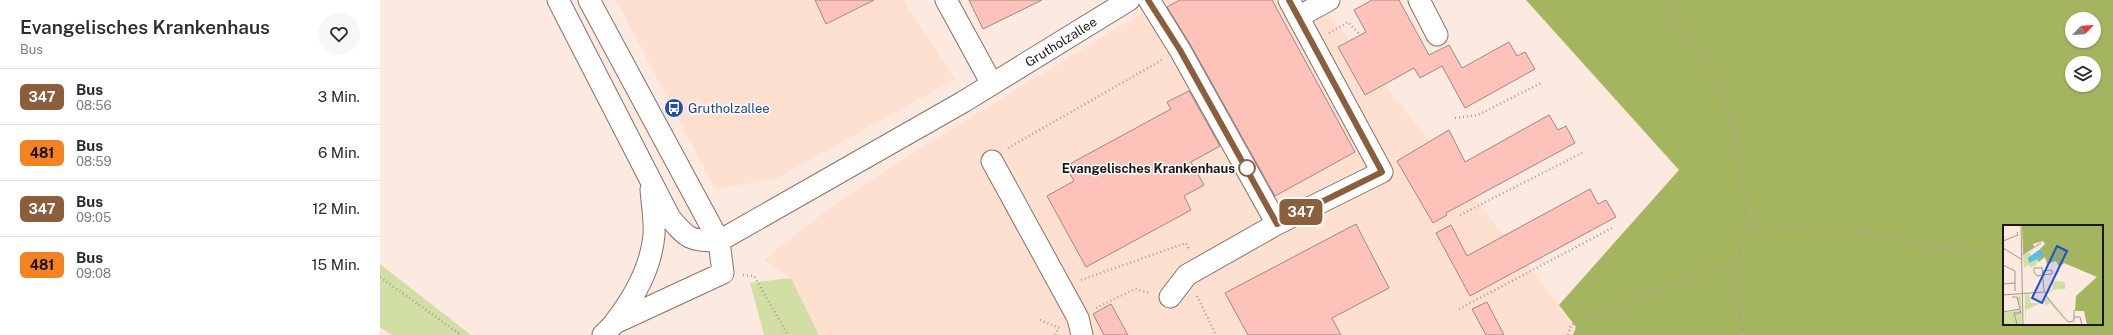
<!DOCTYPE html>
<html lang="de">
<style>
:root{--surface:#fff;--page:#f7f7f7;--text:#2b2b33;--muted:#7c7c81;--line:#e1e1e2}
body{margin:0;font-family:"Public Sans",sans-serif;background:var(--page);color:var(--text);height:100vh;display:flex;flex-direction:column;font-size:15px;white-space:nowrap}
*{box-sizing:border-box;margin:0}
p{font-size:13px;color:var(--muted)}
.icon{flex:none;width:22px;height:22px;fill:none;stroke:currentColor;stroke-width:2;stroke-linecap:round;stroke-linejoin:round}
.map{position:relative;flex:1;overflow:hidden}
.sheet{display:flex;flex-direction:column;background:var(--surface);width:380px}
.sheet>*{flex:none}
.badge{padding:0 8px;border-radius:6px;font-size:14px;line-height:26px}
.needle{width:26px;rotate:65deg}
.buttons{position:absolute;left:1685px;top:12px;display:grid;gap:8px}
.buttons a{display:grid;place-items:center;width:36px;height:36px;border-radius:50%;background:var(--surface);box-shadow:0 1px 3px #0004;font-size:20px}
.map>.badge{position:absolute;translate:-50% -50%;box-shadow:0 0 0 2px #fff}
.round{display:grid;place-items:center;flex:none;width:42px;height:42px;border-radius:21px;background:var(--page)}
.summary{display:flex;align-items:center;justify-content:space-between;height:68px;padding:0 20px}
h1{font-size:19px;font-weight:600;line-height:30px}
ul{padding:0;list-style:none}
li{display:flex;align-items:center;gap:12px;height:56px;padding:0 20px;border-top:1px solid var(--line)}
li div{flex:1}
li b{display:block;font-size:15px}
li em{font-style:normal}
li .badge{min-width:44px;font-weight:700;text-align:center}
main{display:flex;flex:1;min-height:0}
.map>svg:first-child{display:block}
.built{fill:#fee0d0}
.green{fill:#d1dfa5}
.forest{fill:#a3b55e;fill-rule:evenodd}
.building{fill:#fdc2b9;stroke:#a08885}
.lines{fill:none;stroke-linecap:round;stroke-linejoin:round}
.minor-casing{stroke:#867267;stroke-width:23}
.path{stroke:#aa9c94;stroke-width:2.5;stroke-dasharray:1 3;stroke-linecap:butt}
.minor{stroke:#fff;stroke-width:21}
.line-casing{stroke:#fff;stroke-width:9}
.line{stroke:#8b5e3c;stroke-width:6}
.stop-dot{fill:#fff;stroke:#8b5e3c;stroke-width:2}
.labels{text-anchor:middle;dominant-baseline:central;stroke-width:3;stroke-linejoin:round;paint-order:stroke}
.street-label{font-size:13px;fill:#1e1712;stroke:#fff}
.transit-label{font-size:13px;fill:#164399;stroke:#fff;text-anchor:start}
.stop-label{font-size:13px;font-weight:bold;fill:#1e1712;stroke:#fff;text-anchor:end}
.inset-road{fill:none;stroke:#a3968e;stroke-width:1}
.view{fill:#1d4ed8;fill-opacity:0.15;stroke:#1d4ed8;stroke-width:2}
.inset-edge{fill:none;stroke:#1e1712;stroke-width:2}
</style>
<main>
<section class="sheet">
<div class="summary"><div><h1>Evangelisches Krankenhaus</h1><p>Bus</p></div><a class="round"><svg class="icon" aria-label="heart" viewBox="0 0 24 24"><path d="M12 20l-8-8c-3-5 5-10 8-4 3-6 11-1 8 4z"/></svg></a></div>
<ul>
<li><span class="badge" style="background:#8b5e3c;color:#fff">347</span><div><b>Bus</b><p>08:56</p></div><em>3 Min.</em></li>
<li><span class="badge" style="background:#f58220;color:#111">481</span><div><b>Bus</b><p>08:59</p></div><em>6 Min.</em></li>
<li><span class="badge" style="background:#8b5e3c;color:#fff">347</span><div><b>Bus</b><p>09:05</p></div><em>12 Min.</em></li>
<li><span class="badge" style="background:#f58220;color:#111">481</span><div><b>Bus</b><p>09:08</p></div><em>15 Min.</em></li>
</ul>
</section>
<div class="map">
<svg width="1733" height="335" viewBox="0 0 1733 335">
<rect width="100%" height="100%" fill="#fceae0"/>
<path class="built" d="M236,0H524L575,79L395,179L335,189Z
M783,0H938L1196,327L1193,335H439L411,278L384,260L442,214L539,149Z"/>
<path class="green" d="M0,264L91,335H12L0,327Z
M411,278L439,335H384L370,283Z"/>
<path class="forest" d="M1146,0H1733V335H1193L1196,327L1179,305L1299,170ZM1692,19H1714V41H1692ZM1692,63H1714V85H1692ZM1624,226H1722V324H1624Z"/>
<path class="building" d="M435,0H494L446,24Z
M589,0H662L603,29Z
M800,0H892L975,152L895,196L810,44L787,7Z
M992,0H1019L1049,55L1069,45L1082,68L1129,42L1137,56L1145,52L1155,69L1085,108L1062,66L1040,78L1034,68L985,95L958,47L986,32L974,10Z
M809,91L840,146L811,162L824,185L804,196L811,210L706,267L667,196L694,181L686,166L791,109L787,102Z
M1169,115L1178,130L1186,126L1195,143L1066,213L1067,215L1053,223L1017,161L1069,130L1085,162Z
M1210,189L1218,204L1226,200L1236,217L1090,296L1056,233L1071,225L1087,256Z
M976,224L1009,288L952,318L961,335H868L845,293Z
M1107,302L1124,335H1106L1092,309Z
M731,304L748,335H724L713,314Z"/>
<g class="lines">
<g class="minor-casing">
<path id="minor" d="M178,0L290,218C309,241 311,240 339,241L583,102L749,0
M209,0L339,241L343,273L235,323L223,335
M566,0L612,84
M769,0L800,50L897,224L1002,172L909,0
M1039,0L1057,35
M918,17L949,0
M612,161L698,318L702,335
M790,297L807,275L897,224
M235,322C255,296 271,268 274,235C275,220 272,204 271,189"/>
</g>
<path class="path" d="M1282,0L1321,51L1337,80L1347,103L1356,137L1366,207L1362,249L1353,268L1364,335
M949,33L968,22L980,35
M1075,118L1098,115L1163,82
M628,148L782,60
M1080,215L1202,153
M1364,229L1419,226L1473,231L1624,258
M1722,265L1733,264
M363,275L374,276L408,335
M0,277L81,335
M701,280L806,243L810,251
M817,296L836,335
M716,308L755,289L770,293
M1079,309L1234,227
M660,320L680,328
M675,335L678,329
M1188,335L1191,325L1329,270L1353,268"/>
<use href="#minor" class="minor"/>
</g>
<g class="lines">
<g class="line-casing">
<path id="line" d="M768,0L800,50L897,224L1002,172L909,0"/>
</g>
<use href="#line" class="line"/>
</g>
<defs>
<g id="bus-disc" transform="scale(1)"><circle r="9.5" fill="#1a4fb4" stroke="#fff"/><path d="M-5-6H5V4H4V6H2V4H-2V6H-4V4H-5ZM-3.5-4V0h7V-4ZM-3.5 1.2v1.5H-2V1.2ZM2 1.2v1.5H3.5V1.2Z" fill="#fff"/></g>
</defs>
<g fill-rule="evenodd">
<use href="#bus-disc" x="294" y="108"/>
</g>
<circle class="stop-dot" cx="867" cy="168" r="8"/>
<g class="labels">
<g class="street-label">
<text transform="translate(681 42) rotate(-32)">Grutholzallee</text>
</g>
<g class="transit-label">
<text x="308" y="108">Grutholzallee</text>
</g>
<g class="stop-label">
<text x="855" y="168">Evangelisches Krankenhaus</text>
</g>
</g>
<g transform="translate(1623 225)">
<rect width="100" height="100" fill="#fceae0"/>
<path d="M26,27L28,30L34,27L38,31L32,41L26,42V39L21,43L20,30ZM52,56L62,57V64L50,65L44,70L63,97L47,78L42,81V76L23,85L22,100V70L26,69L28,78H35L44,73V65L50,64L49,58ZM18,70L19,100H0V88L18,85L14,72Z" fill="#d1dfa5"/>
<path d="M19,0H100V100H84L81,86H72L73,71L94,52L61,38L56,42L53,36L44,39L42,32L36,37L34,34L37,31L34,27L42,19L40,16L30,19L31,22L20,29Z" fill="#a3b55e"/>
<path d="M36,25L39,26L40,31L26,38L25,33Z" fill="#50c2e7"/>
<path class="inset-road" d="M18,0L20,100M0,16L15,10L14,7M0,23L18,34M19,30L38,18M0,40L12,46V66M39,42L41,66M39,43H31V47L34,51L40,50M39,46L49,45V49L40,50M0,59L12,58M0,70L42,67L43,71L65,97L71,96V85M0,87L17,84L14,72H9M71,92H77L79,100M14,99L11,88H18L17,85"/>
<path class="view" d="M54,21L64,26L39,78L29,73Z"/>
<rect width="100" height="100" class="inset-edge"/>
</g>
</svg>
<div class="buttons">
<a><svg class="needle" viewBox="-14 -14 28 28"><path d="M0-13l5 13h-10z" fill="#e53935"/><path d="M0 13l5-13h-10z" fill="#7c7c81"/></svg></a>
<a><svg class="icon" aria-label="layers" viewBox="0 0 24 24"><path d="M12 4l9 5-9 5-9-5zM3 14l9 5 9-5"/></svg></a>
</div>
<b class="badge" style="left:921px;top:212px;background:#8b5e3c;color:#fff">347</b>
</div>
</main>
